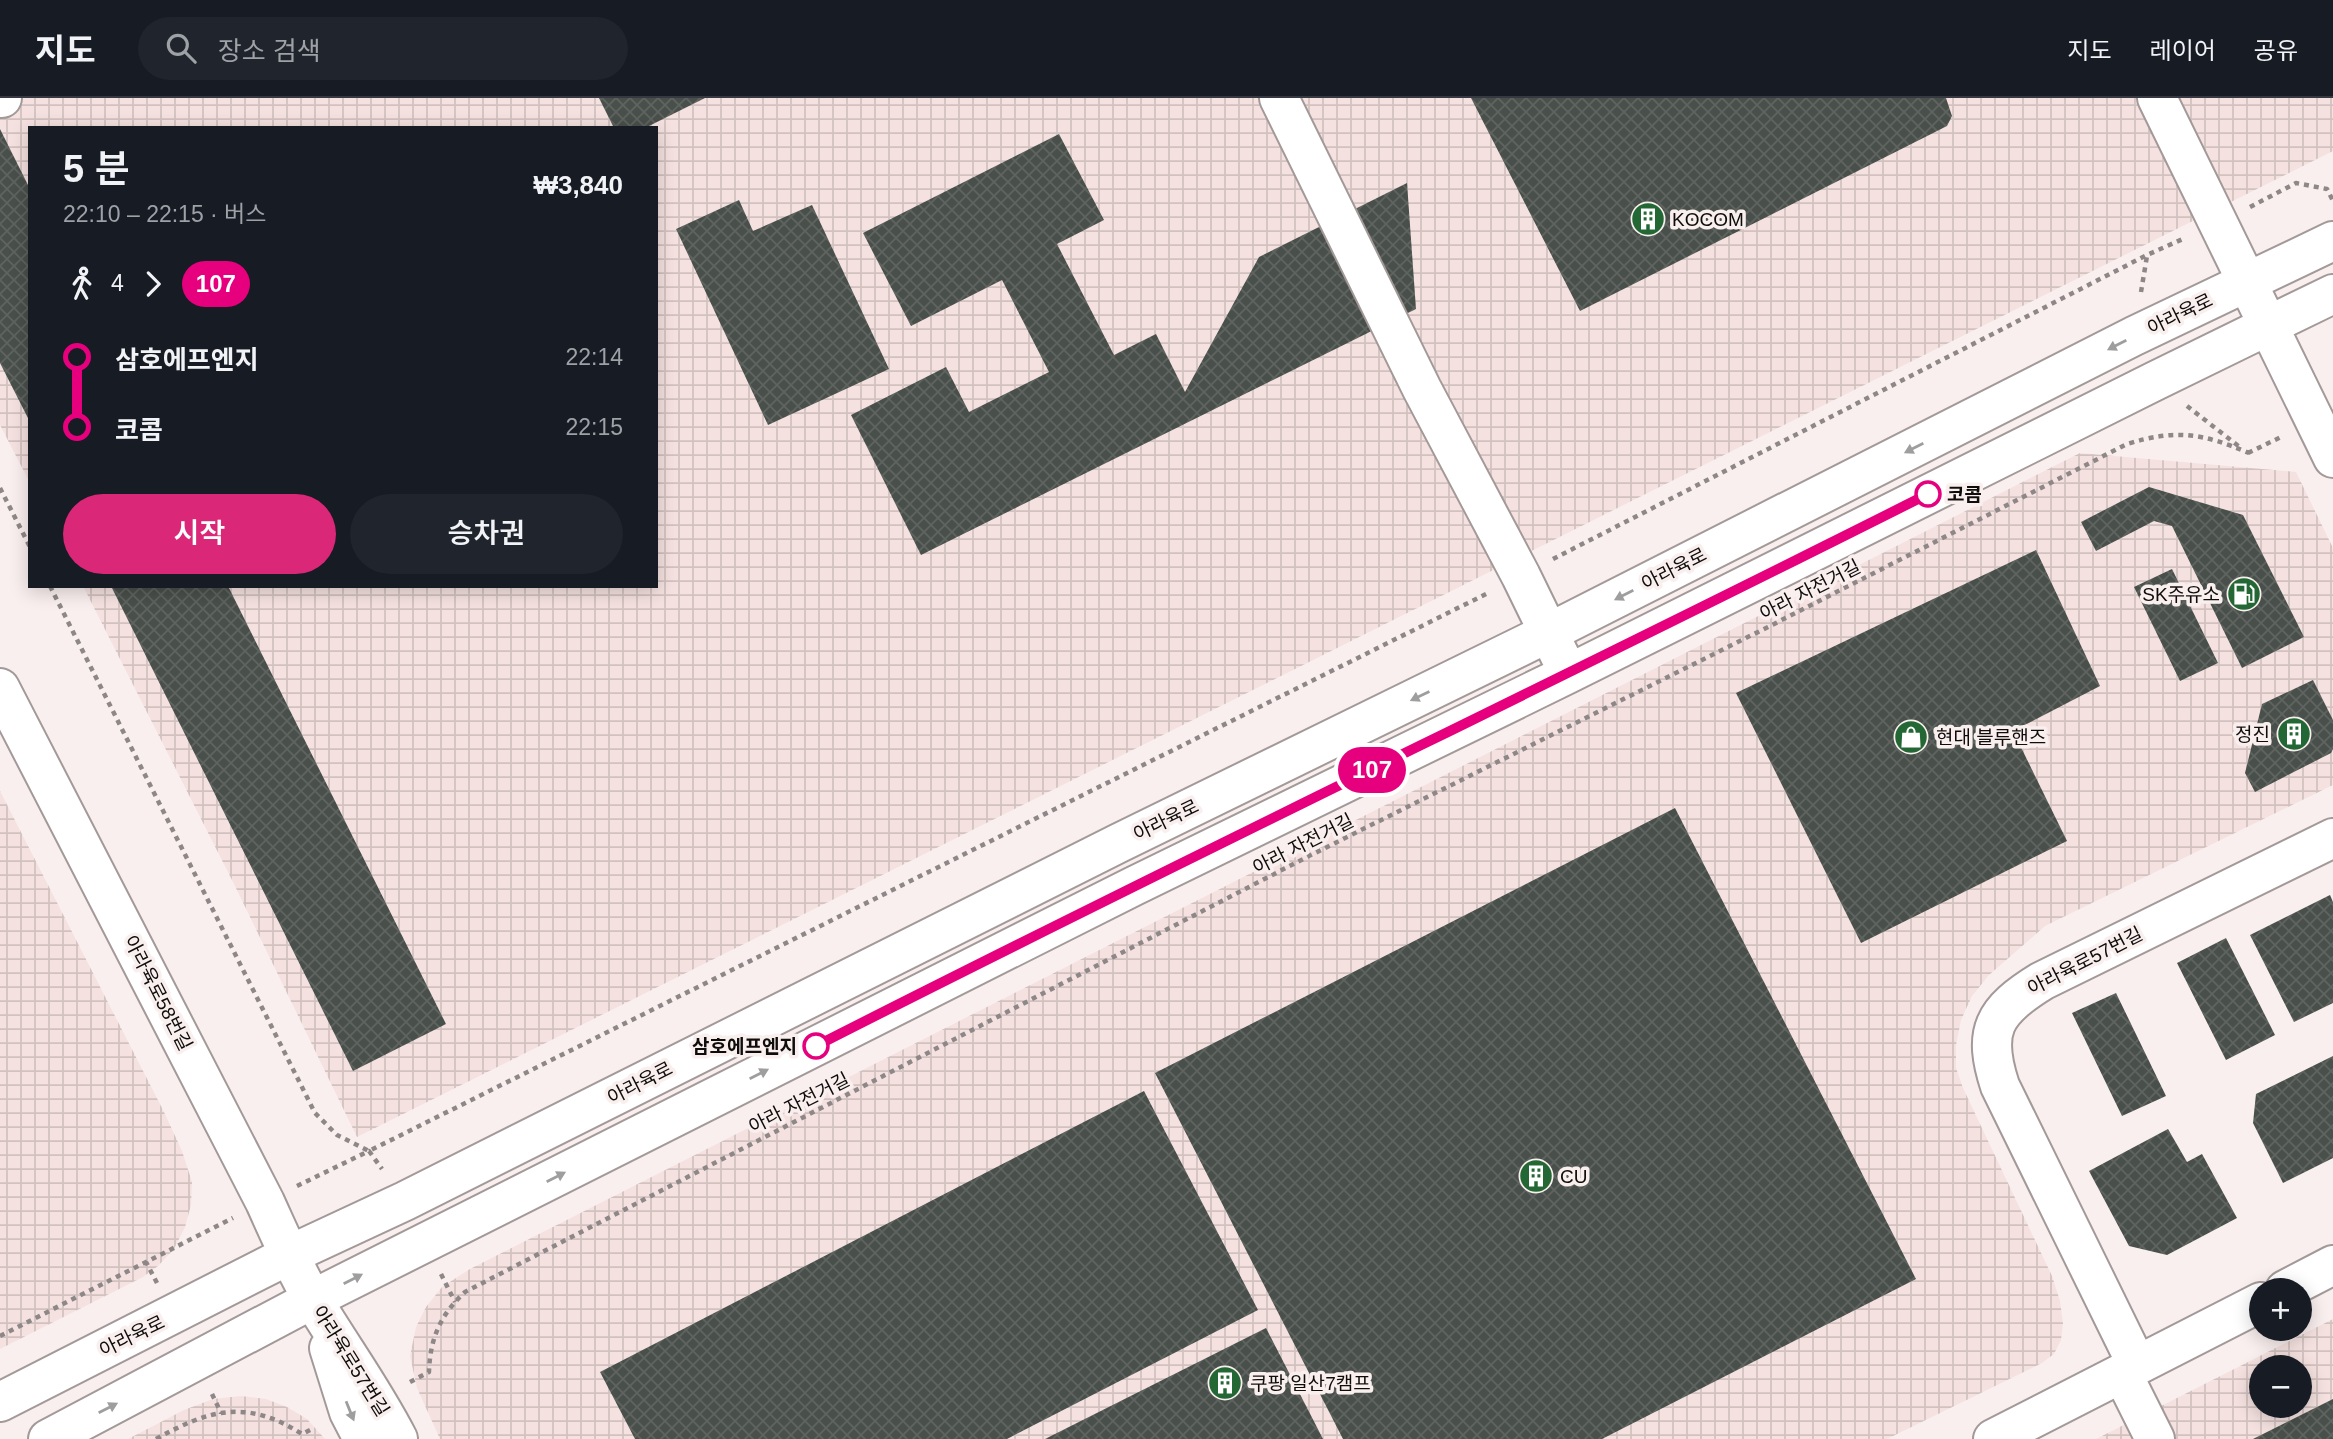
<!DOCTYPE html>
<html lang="ko">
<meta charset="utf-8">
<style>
:root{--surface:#171b24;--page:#20242c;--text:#f1f3f6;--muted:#9ea1a6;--line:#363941;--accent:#db2777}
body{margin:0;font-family:Arial,"Noto Sans KR",sans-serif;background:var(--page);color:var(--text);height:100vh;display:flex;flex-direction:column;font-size:26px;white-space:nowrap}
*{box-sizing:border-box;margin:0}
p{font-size:23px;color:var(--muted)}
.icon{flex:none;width:38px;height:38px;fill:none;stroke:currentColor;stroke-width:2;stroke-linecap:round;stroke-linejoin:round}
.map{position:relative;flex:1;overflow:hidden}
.details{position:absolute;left:28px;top:28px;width:630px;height:462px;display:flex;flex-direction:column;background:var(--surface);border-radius:0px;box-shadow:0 4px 18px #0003}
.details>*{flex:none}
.badge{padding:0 14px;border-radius:23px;font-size:24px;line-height:46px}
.controls{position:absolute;left:2249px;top:1180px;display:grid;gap:14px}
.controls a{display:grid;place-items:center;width:63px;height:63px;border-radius:50%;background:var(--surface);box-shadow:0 4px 18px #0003;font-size:35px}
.map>.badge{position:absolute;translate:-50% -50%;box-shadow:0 0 0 4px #fff}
.legs{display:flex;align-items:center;gap:10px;height:77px;padding:0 35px;font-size:23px}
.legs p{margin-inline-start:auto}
.head{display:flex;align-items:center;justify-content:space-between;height:119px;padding:0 35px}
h1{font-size:38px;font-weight:600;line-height:52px}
.primary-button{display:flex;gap:14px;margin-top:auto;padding:14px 35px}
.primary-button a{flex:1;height:80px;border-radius:42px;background:var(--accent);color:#fff;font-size:28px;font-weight:600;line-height:80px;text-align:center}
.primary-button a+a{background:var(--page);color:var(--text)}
ul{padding:0 35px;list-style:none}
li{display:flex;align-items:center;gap:24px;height:70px;font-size:26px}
li i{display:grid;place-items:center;width:10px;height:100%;margin:0 9px;background:currentColor}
li i::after{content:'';width:18px;height:18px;margin:-9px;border:5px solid;border-radius:50%;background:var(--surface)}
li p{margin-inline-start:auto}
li:first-child i{background:linear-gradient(#0000 50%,currentColor 0)}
li:last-child i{background:linear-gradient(currentColor 50%,#0000 0)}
header{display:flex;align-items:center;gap:42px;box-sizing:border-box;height:98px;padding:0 35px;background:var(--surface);border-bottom:2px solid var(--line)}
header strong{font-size:33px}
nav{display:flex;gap:38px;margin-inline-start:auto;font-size:24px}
.search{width:490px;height:63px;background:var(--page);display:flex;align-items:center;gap:18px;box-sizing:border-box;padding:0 24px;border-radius:38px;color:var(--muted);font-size:26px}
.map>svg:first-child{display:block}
.industrial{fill:url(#industrial-grid);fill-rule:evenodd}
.building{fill:url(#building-cross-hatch)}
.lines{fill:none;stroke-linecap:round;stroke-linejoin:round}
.minor-casing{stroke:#a39999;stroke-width:42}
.path{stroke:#8e8787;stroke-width:4.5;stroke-dasharray:5 5;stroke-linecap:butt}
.minor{stroke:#fff;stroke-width:38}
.oneway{fill:#9f9e9e}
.line-1-casing{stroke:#fff;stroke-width:16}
.line-1{stroke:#e6007e;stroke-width:10}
.stop-1-dot{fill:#fff;stroke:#e6007e;stroke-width:3.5}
.labels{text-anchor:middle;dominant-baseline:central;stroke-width:7;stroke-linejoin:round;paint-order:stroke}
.poi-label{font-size:19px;fill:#0f0c0c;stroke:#f9efee;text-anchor:start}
.street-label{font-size:19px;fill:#0f0c0c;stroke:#f9efee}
.stop-label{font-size:19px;font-weight:bold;fill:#0f0c0c;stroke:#f9efee;text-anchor:start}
</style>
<header>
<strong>지도</strong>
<div class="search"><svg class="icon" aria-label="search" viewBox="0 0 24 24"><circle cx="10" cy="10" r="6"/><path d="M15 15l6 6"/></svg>장소 검색</div>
<nav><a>지도</a><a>레이어</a><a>공유</a></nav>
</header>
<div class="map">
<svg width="2333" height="1341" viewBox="0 0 2333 1341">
<defs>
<pattern id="industrial-grid" width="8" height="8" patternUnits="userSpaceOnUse" patternTransform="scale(1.75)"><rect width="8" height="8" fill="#f5e2e0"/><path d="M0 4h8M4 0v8" fill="none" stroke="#d1c1bf"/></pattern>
<pattern id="building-cross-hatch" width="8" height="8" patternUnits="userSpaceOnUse" patternTransform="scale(1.75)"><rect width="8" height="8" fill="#494f4a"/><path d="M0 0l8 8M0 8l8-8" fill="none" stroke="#5f6460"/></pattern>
</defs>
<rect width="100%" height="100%" fill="#f9efee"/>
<path class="industrial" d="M0,0H2333V53L357,1039L233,784L83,488H656V30H30V385L0,327Z
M2080,355L2296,374L2333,450V687L2045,828L1989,877L1972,898L1961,922L1956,947V970L1963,990L2052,1178L2060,1203L2063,1225L2061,1242L2054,1256L2042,1265L1887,1341H440L417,1290L410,1258L416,1229L426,1209L442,1189L470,1171Z
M0,693L164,1014L182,1053L192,1084L191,1107L185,1129L174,1151L158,1168L143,1179L0,1251Z
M2333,1221V1341H2096ZM2261,1269H2300V1307H2261Z
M241,1298L266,1301L287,1309L307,1321L325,1341H128L184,1312L213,1301Z"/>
<path class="building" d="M599,0H705L645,30H614Z
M1471,0H1946L1952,18L1947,28L1580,213Z
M0,31L30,91V324L0,265Z
M1059,36L1104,122L1057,146L1114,257L1156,236L1185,294L1259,159L1407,85L1416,211L921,457L851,317L946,269L969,314L1049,274L1002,182L911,228L863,135Z
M739,102L753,133L812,107L889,271L768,327L676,131Z
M2149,389L2243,417L2304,539L2242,570L2172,428L2154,423L2096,453L2081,424Z
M2036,452L2100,588L2013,633L2067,743L1861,845L1736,595Z
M2172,471L2218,565L2180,583L2134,489Z
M111,488H228L446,926L353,973Z
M2313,582L2333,622V651L2331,655L2255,694L2245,675L2262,606Z
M1675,710L1916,1181L1602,1341H1343L1155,975Z
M2330,797L2333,804V905L2294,924L2250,837Z
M2226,840L2275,937L2226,962L2177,865Z
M2116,895L2166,998L2122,1018L2072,915Z
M2333,958V1060L2283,1085L2253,1025L2256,996Z
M1144,993L1258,1212L1007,1341H635L600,1274Z
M2168,1031L2187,1064L2202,1056L2237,1120L2167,1157L2129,1148L2089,1073Z
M1266,1230L1323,1341H1045Z
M2333,1301V1341H2253Z"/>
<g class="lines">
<g class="minor-casing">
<path id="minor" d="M0,0H2
M1279,0L1422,291L1521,478L1560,558
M2157,0L2333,360
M0,590L265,1104C280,1137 294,1170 313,1202C341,1249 373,1292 398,1341
M2285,1192L2333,1167
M329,1250L349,1314L363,1341
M2137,1267L2000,988C1982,933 1993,913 2042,883L2333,740
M2122,1275L2155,1341
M0,1304L289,1157L405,1103L1119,745L1548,535L2134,238L2333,143
M48,1341L313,1201L1134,788L1568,576L2155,283L2333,196
M1993,1341L2261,1204"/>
</g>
<path class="path" d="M2250,109L2296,85L2327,91L2333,103
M2141,194L2147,158
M2187,308L2241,350
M2248,355L2281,339
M0,390L30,449
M1553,461L2147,157L2185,140
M50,488L315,1015L337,1037L369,1053L1490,494
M297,1088L369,1053L382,1071
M441,1176L455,1204
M157,1185L146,1164L233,1120
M0,1238L146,1164
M410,1284L429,1274C430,1241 440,1217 465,1194L1307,759L1768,529L2127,346C2176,331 2202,335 2249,355
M212,1296L221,1315
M156,1341C210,1311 247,1301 302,1336L314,1330"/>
<use href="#minor" class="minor"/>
</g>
<defs><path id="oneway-solid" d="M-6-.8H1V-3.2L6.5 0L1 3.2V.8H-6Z" transform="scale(1.75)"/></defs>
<g class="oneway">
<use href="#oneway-solid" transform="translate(2117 247) rotate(153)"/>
<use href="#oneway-solid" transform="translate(1914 350) rotate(153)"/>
<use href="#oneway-solid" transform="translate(1624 497) rotate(153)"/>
<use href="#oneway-solid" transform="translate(1420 598) rotate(154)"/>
<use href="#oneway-solid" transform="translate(759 976) rotate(-27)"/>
<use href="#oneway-solid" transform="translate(556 1079) rotate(-27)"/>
<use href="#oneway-solid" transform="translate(353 1181) rotate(-27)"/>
<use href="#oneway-solid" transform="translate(108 1310) rotate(-27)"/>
<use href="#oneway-solid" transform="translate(350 1313) rotate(68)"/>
</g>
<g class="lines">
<g class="line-1-casing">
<path id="line-1" d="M816,948C1185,760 1559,582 1928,396"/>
</g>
<use href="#line-1" class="line-1"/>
</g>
<defs>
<g id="building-disc" transform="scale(1.75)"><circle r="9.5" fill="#236834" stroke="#f9efee"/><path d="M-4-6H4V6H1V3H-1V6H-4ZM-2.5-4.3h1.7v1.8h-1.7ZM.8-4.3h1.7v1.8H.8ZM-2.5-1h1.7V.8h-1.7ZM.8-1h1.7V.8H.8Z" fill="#fff"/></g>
<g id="fuel-disc" transform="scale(1.75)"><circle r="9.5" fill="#236834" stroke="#f9efee"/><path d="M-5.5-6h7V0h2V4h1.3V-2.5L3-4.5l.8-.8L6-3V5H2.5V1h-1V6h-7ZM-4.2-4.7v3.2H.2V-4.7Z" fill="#fff"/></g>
<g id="shop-disc" transform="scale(1.75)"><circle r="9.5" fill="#236834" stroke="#f9efee"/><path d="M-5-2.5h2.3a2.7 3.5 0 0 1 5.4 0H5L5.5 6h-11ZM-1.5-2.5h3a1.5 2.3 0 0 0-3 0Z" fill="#fff"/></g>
</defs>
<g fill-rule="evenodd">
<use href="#building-disc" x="1648" y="121"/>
<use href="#fuel-disc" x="2244" y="496"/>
<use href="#building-disc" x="2294" y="636"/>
<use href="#shop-disc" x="1911" y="639"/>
<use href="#building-disc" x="1536" y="1078"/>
<use href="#building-disc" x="1225" y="1285"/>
</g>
<g class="stop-1-dot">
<circle cx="1928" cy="396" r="12"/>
<circle cx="816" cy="948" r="12"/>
</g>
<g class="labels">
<g class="poi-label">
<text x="1672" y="121">KOCOM</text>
<text x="2220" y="496" text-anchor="end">SK주유소</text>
<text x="2270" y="636" text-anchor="end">정진</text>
<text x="1936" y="639">현대 블루핸즈</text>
<text x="1560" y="1078">CU</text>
<text x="1250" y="1285">쿠팡 일산7캠프</text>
</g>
<g class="street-label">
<text transform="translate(2180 216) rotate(-26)">아라육로</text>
<text transform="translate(1674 471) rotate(-27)">아라육로</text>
<text transform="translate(1810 492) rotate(-27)">아라 자전거길</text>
<text transform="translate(1166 722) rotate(-26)">아라육로</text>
<text transform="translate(1303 746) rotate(-27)">아라 자전거길</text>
<text transform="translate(2085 863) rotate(-27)">아라육로57번길</text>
<text transform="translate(158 895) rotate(63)">아라육로58번길</text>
<text transform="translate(640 985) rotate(-27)">아라육로</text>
<text transform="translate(799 1005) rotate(-27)">아라 자전거길</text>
<text transform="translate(132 1238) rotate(-26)">아라육로</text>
<text transform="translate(351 1263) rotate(58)">아라육로57번길</text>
</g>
<g class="stop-label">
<text x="1947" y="396">코콤</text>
<text x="797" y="948" text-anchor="end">삼호에프엔지</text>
</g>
</g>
</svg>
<div class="controls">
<a>+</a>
<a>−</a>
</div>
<b class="badge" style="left:1372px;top:672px;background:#e6007e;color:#fff">107</b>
<section class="details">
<div class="head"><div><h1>5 분</h1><p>22:10 – 22:15 · 버스</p></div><b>₩3,840</b></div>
<div class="legs"><svg class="icon" aria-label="walk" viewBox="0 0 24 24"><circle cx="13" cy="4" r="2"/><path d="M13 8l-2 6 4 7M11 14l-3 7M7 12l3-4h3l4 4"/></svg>4<svg class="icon" aria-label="forward" viewBox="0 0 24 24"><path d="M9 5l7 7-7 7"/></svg><b class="badge" style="background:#e6007e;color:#fff">107</b></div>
<ul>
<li><i style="color:#e6007e"></i><b>삼호에프엔지</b><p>22:14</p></li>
<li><i style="color:#e6007e"></i><b>코콤</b><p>22:15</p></li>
</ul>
<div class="primary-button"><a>시작</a><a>승차권</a></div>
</section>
</div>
